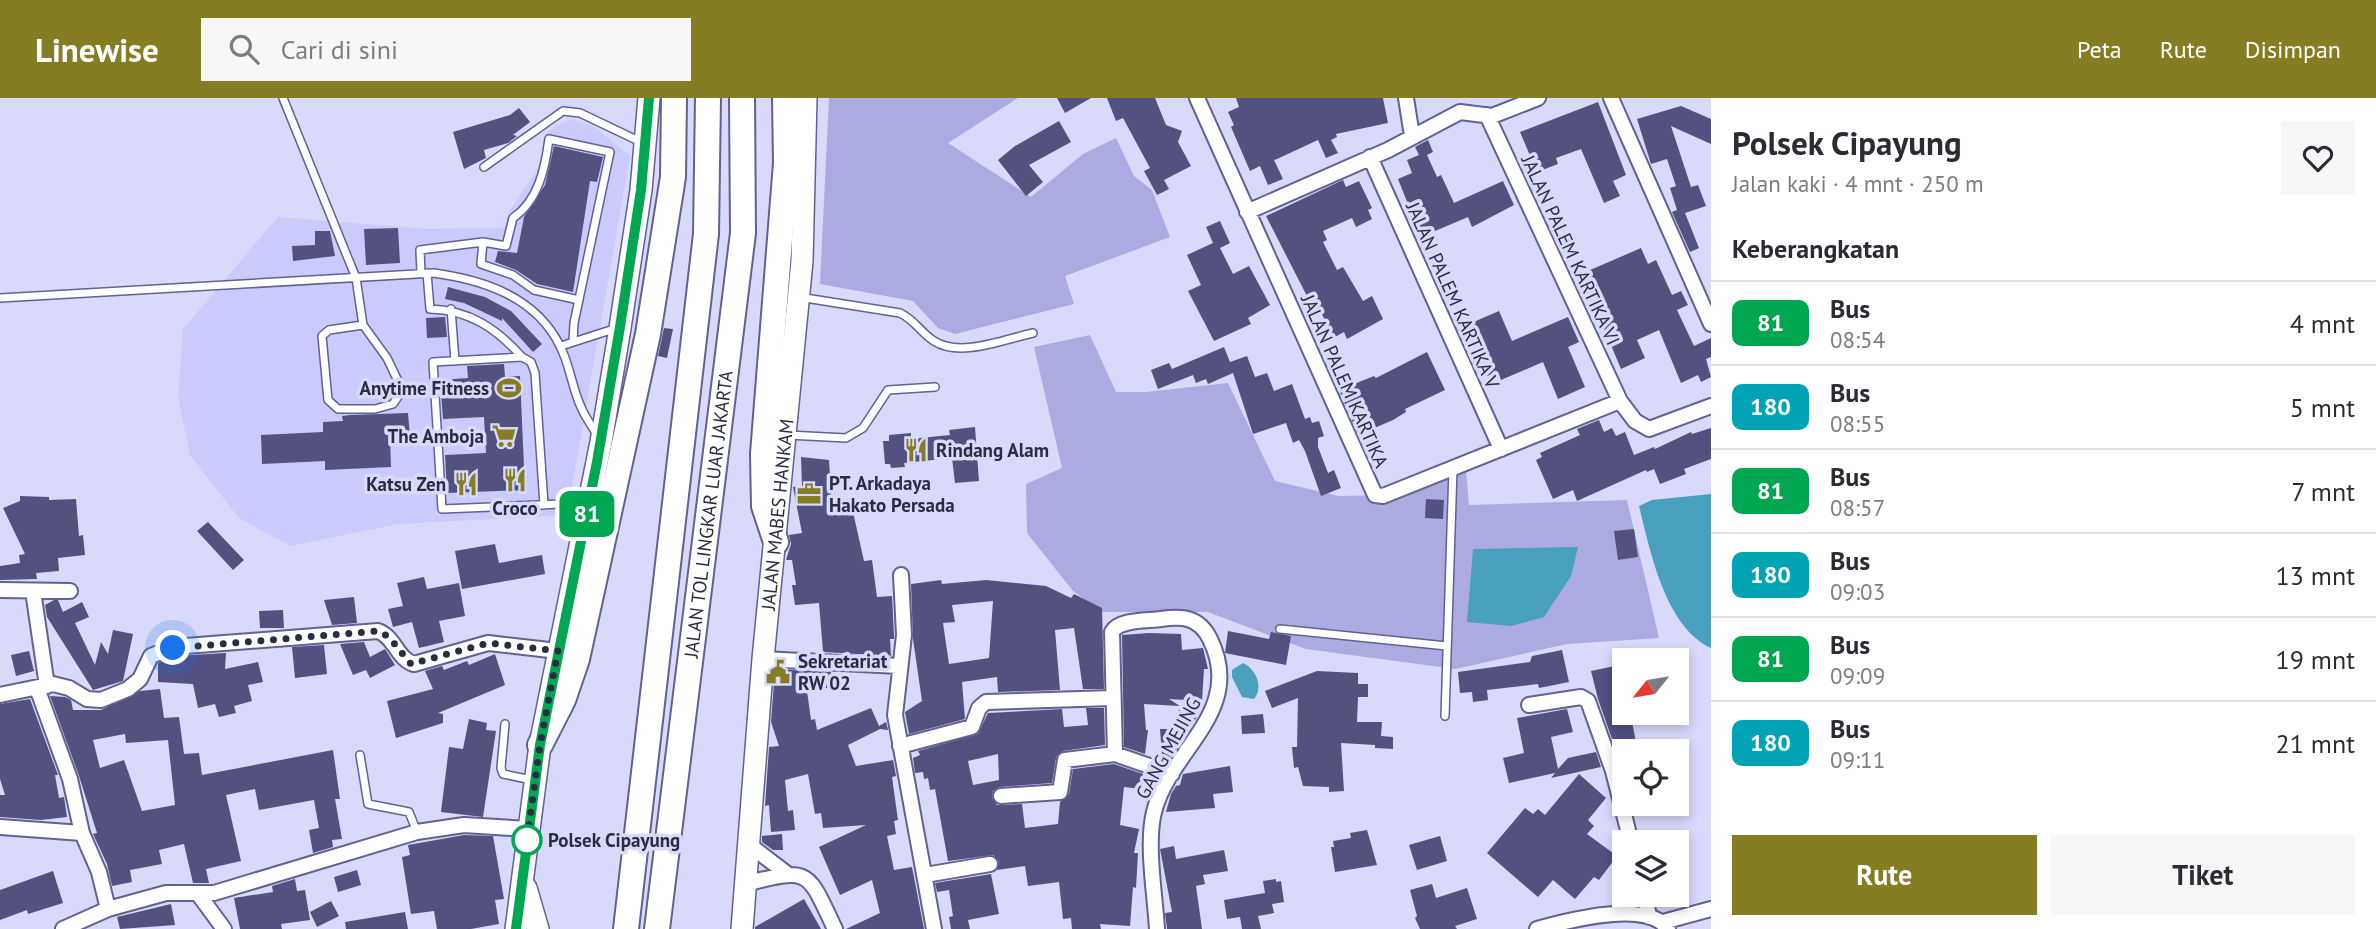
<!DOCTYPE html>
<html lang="id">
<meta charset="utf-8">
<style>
:root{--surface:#fff;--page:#f7f7f7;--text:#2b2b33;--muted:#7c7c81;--line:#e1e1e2;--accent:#857d24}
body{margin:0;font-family:"PT Sans",sans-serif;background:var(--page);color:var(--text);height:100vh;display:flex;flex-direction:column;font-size:26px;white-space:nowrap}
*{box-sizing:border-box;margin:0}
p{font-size:23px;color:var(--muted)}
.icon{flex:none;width:38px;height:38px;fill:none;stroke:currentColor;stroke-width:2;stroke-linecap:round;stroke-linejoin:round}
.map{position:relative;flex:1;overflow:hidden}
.sheet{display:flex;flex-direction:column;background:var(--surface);width:665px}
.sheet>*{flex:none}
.badge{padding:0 14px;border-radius:10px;font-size:24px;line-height:46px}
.needle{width:46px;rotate:240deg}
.tools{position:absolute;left:1612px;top:550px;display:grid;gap:14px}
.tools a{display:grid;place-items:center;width:77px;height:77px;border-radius:0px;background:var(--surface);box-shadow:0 4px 10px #0003;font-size:35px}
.you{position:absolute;width:35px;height:35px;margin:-18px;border:5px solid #fff;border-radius:50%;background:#1a73e8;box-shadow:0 0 0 10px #1a73e833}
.map>.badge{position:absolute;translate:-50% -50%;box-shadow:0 0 0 4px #fff}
h2{padding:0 21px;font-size:26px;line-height:63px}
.round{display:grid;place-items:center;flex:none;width:74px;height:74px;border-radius:0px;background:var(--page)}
.overview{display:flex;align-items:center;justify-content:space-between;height:119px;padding:0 21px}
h1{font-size:33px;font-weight:800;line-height:52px}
.cta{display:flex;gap:14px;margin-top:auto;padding:14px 21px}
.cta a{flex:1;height:80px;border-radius:0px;background:var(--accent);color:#fff;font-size:28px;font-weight:800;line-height:80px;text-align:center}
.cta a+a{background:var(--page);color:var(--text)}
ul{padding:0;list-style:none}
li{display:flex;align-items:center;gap:21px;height:84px;padding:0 21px;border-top:2px solid var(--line)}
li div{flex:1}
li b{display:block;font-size:26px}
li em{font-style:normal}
li .badge{min-width:77px;font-weight:700;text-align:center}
header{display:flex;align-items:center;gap:42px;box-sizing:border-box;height:98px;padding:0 35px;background:var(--accent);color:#fff}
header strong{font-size:33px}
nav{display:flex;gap:38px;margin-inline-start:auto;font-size:24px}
.search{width:490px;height:63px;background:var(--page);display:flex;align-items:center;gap:18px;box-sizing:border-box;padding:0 24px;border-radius:0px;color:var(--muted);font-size:26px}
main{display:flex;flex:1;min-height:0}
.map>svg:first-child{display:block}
.built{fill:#cacafd}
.green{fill:#ababe1}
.water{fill:#489fbe}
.building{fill:#525180;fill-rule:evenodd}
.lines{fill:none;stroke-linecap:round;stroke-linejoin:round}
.lane-casing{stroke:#626192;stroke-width:10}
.street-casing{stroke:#626192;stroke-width:18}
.primary-casing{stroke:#626192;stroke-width:24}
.highway-casing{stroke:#626192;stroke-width:28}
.lane{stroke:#fff;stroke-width:7}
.street{stroke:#fff;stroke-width:14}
.primary{stroke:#fff;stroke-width:21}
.highway{stroke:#fff;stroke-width:24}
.line-casing{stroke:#fff;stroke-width:16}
.line{stroke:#00a651;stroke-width:10}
.walk{stroke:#2c2c41;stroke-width:7;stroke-dasharray:0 12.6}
.stop-dot{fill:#fff;stroke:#00a651;stroke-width:3.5}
.labels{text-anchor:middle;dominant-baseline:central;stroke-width:7;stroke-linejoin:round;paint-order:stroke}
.street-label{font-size:19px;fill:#2c2c41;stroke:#d8d9fb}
.poi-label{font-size:19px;font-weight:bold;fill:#2c2c41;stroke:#d8d9fb;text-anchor:end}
.stop-label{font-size:19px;font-weight:bold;fill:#2c2c41;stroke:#d8d9fb;text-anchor:start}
</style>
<header>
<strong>Linewise</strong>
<div class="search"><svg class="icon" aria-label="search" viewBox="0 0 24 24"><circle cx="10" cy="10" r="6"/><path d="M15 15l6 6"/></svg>Cari di sini</div>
<nav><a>Peta</a><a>Rute</a><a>Disimpan</a></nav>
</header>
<main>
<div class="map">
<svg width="1711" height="831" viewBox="0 0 1711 831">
<rect width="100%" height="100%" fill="#d8d9fb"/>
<path class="built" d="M572,21L593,28L630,58L567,417L398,426L290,448L239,420L190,357L178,299L183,231L278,119L426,131L504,130L510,112L539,69L545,36L557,27Z"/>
<path class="green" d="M829,0H1018L948,45L1031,99L1083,56L1116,40L1134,78L1152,92L1170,139L1065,178L1074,206L955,236L938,230L913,203L820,186Z
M1090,237L1116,294H1146L1228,285L1275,383L1338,398L1400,397L1466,372L1469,407L1627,402L1659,540L1567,546L1455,571L1306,551L1208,514H1102L1073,493L1027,435L1026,386L1062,370L1034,249Z"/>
<path class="water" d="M1711,396V550C1665,529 1650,452 1639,408L1652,402Z
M1578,449L1571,478L1544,519L1511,528L1467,524L1473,451Z
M1243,565C1256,571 1264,589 1254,601L1242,599L1232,579V572Z"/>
<path class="building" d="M1057,0H1091L1065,15Z
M1107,0H1155L1166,27L1182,33L1178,44L1191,68L1164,82L1169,91L1157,97L1144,73L1150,70L1123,20L1116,23Z
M1236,0H1383L1388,25L1336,36L1337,39L1331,42L1338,55L1326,60L1318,42L1277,61L1274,62L1283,81L1268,87L1260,68L1250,73L1231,29L1234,27L1228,14L1239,9Z
M1598,4L1626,77L1613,83L1620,98L1604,105L1581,51L1556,60L1558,66L1537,74L1520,34Z
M1681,8L1711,21V46L1671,28L1691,89L1698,87L1706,108L1685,115L1699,150L1690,154L1672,114L1677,112L1670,90L1676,88L1667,61L1651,66L1637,21Z
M519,10L530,24L513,37L517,38L508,45L484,52L486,60L464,71L453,34L510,17Z
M1059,23L1071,44L1029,67L1043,84L1026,98L998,62L1015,48Z
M1428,42L1433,54L1427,57L1437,79L1441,77L1454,105L1503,83L1514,107L1472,129L1468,119L1421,139L1398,81L1412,75L1407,62L1419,57L1415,49Z
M554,48L603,59L597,84L590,83L573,194L537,186L516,172L495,164L498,153L517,155L524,119L545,87Z
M1343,82L1346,89L1359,83L1372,110L1368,112L1372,121L1356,129L1352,120L1323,133L1327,142L1323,144L1337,172L1343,169L1363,203L1372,198L1383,221L1347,241L1344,234L1333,240L1315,201L1310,204L1266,118Z
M1220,123L1230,145L1220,150L1233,176L1249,168L1270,207L1248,220L1251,226L1214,243L1188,193L1201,187L1187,157L1213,145L1206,129Z
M398,130L400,165L366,167L364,131Z
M315,133H330L335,158L293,163L292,148L315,147Z
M1641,150L1648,166L1656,162L1672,197L1681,193L1688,207L1677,212L1694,248L1711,240V259L1706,261L1711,279L1701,284L1698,277L1681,285L1659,232L1637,242L1645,260L1621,271L1581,176Z
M448,189L485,199L511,213L542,246L533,254L502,220V223L464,205L445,201Z
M1499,213L1512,243L1568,219L1579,244L1568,249L1585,289L1558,301L1543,264L1501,282L1498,274L1487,278L1480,262L1483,261L1469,226Z
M445,219L447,239L427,240L426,220Z
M664,230L673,231L667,260L658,258Z
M1224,249L1230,264L1247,258L1255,279L1267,275L1274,293L1292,286L1305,321L1310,319L1312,325L1319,323L1324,338L1318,340V349L1328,375L1334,372L1341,390L1321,398L1305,353L1299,342L1293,345L1286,325L1253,336L1233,275L1208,286L1206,281L1196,285L1193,277L1158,291L1151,272L1169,265L1172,271Z
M1427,254L1445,292L1405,311L1406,314L1393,322L1365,334L1364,331L1357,334L1339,292L1374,278L1376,280Z
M504,266L505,279L520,278L525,392L447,395L445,357L486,355L484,319L443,321L440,282L468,280L467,268Z
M408,315L410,339L390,340L391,369L325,372V363L262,366L261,337L323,334V324L343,323L342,318L350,317Z
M1599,322L1604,334L1612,330L1616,338L1625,334L1634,357L1654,349L1655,351L1691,334L1692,336L1711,330V361L1684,371L1686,376L1660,386L1654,371L1647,374L1646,372L1577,403L1573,392L1553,401L1536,362L1542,359L1540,355L1580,337L1577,331Z
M975,329L979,383L955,385L952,360L904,365L905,369L891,370L890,366H885L883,343H889V337L911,335V341L950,337L949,332Z
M801,359L829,362L832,410L851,405L864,463L872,462L877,499L892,498L894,537V541H890L891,558L823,554L819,505L795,507L792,487H796L792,462H786L791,446L789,437L802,435L793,389L802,388Z
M20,398L49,399V402L76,401L79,438L83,437L85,457L58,460L59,473L36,475L37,481L0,482V468L20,465L19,457L25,456L3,410L20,403Z
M1426,401L1444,402L1443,421L1425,420Z
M208,424L244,462L233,472L197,433Z
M1634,431L1638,459L1618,462L1614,433Z
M495,446L499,465L542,457L545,476L462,491L455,453Z
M424,479L427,491L459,485L465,518L439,523L444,544L419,550L412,524L393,529L388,511L403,508L397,485Z
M941,482L942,486L986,482L1046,488L1071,500L1074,496L1102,510L1104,591H1083L1074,530L1055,532L1060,592L998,594L997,579L962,584L965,621L909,636L905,614L922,603L913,541L911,486ZM993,503L989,560L949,566L943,525L955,524L952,507Z
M354,499L357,525L332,527L324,502Z
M54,502H58L63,514L82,504L89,519L75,525L95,567L101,544L108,556L113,532L133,536L123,583L93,592L47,519L45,507Z
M283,512L284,530H260L259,513Z
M1228,533L1269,541L1271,534L1291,538L1286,567L1225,555Z
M1149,535L1181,536L1182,552L1203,550L1208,571H1204L1202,603L1169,601L1180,608L1144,606L1146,632H1148L1145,656L1124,649L1122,537Z
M364,544L370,559L385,551L395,567L370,580L366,572L353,577L340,546Z
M324,547L327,576L295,580L292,549Z
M1562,552L1569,584L1539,590L1538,586L1487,592L1488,602L1473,604L1472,594L1460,595L1458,574L1530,564L1532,558Z
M29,553L34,573L16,578L11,557Z
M226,555L225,571L258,564L263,584L248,587L252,603L234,608L236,615L219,619L215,606L198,610L193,586L158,584V565L175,558Z
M495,556L505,587L438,615L443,616V625L396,640L387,603L433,591L425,573L442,568L444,572L467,563L469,567Z
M1619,567L1624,588V614H1630L1637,649L1633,650L1634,653H1624V663L1620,664L1598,601L1591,573Z
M775,571L831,574L833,589L807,593L811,622L815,621L817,632L871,610L879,628L886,624L888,632L880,631L848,647L856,668L893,662L896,678L892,679L898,722L894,723L896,736L887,738L894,772L912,769L924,831H846L880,815L872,782L840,797L819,749L866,727L823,730L821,715L815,716L808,676L785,682L788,713L793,712L795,732L771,734L769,707L765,708L769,649L779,648L771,624Z
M1317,573L1358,575V586H1368V599H1358L1357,624H1382L1381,638L1393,639V651L1375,650V647L1341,645L1344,693L1329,694V689L1303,688L1298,669L1294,670L1292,649H1297L1298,600L1272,610L1265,593Z
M160,591L164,620L179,619L184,656L199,655L202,677L333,652L340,701H335L342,741L332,742L333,749L313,755L309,732L319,730L314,702L259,712L255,691L226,697L241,763L206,771L209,785H193L184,746L159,752L162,766L130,772L132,784L112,788L107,766L93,736L97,735L79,678L50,598L65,599L71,602L73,612H101L140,593ZM125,636L126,645L168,642L175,707L142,713L124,662L100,670L93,642Z
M30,601L58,677H55L59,700L64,699L67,719L41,722L0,719V697H5L0,681V606Z
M1181,609L1197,619L1168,663L1162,658L1160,631H1168Z
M1086,610H1104L1105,647L1063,653L1056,660L1052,685L1000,689L993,693L992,699L997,707L1022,706L1025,730L1058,726L1060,704L1069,696L1073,671L1114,666L1143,676L1141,691L1124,689L1120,727L1139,731L1134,755H1138L1136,790L1133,789L1130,828L1100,826L1101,831H1072L1071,820L1063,821L1059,784L1028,788L1025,768L997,772L999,764L993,757L948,763L935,691L930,692L928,680L924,681L923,674L915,675L913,660L920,657L918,653L978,636L988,615L1062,611L1064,629L1088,627ZM998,656L999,682L973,687L968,663Z
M1567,611L1573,634L1551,639L1558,671L1568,660L1596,654L1601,669L1551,680L1555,675L1509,685L1503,660L1524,655L1517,620Z
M1263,616L1265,635L1242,636L1241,618Z
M469,621L487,625L486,632L496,633L483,719L441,714L449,649L463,651Z
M1230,668L1233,694L1213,696L1215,710L1166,714L1171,696L1176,688L1180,687L1183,676Z
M1579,676L1606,700L1588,722L1594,728L1587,736L1617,758L1599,782L1594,779L1575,801L1553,782L1538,799L1487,755L1525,710L1533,716L1538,711L1545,717Z
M1367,732L1377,767L1335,774L1331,749H1334L1333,743L1351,740L1350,735Z
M782,736L783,752H773L762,744V738Z
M464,737L493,738L504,801L495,802L499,826L471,831H437L434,813L411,816L402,759L410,757L408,747Z
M1440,738L1447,763L1417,772L1409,747Z
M1174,748L1176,761L1224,752L1228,773L1203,777L1205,786L1196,788L1202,831H1167L1165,815L1172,814L1160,751Z
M357,772L361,787L338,794L334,779Z
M53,773L63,805L28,816L27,812L0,822V792Z
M991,776L999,816L968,822L970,831H951L949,819L953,818L949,792L937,794L935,785Z
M295,781L297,793L305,792L310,822L281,826L282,831H240L234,800L273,794L272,788Z
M1276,781V784L1281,783L1284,804L1272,806L1274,815L1258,818L1261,831H1242L1240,819L1227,821L1224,802L1265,795L1263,783Z
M1432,786L1436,800L1467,790L1477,821L1455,828L1457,831H1420L1415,820L1417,818L1410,792Z
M804,801L821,831H755V829Z
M331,803L339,818L317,829L310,814Z
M171,806L175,827L120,831L117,819Z
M405,814L408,831H346L345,824Z"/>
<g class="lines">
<g class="lane-casing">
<path id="lane" d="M283,0L356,180L363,227L387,260L398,283L399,297L393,306L375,311H338L328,302L322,238L329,232L363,227
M484,69L563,13L580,15L643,45
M483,144L481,166L513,177L534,192L579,202
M421,175L420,152L483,144L506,148L513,120C539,102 545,70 549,41L610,54L574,225L573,244
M427,175L430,211C469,212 496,230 522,259
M799,199L900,215C915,222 921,235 934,243C960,260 1005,241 1033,235
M0,200L434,175C484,182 536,199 560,248C570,267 572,290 581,309C585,319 592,328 597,337
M451,211L455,263
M561,248L617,230
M788,337L846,340L863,330L888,292L935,289
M544,407L535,275L531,264L522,259L433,264L442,411L585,405
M1280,531L1447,548
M1445,618L1453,371
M505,626L501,670L503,676L532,682
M360,657L368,706L409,714L417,734"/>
</g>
<g class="street-casing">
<path id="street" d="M1197,0L1375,397L1383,398L1620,303L1635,323L1649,331L1711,308
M1406,0L1412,38
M1611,0L1711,226
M1487,17L1620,303
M1370,59L1501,351
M1247,114L1388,52L1460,14L1492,18L1538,0
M901,477L904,537L895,617L934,831
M0,492L70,493
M33,493L47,588
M763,561L899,568
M37,590L70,681L82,735
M0,597L53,586L69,590L87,601L101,602L128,591L140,581L151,558L173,549L378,533C395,539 397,561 414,566L488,545L558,553
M1529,607L1581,599L1588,603L1613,673L1631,744
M900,648L972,629L979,610L986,604L1112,600
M1001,698L1060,694L1065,662L1115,656
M0,729L82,735L99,774L108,811
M747,745L786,775
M925,777L990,766
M745,786C811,769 807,772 835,831
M1645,796L1649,819
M199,797L224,831
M1663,824L1711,811
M63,831L108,811L166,795H214L417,734L464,727L528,731
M1157,831C1155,797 1146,746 1154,714C1169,652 1246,614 1210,541C1199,519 1183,518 1161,521C1147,523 1119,521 1112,534L1115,656L1172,676
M1537,831C1566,823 1647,801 1668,831"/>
</g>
<g class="primary-casing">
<g id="primary">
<path d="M526,790L538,831"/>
<path d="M516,831L540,647L601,344L620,230L641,92L649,0"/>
<path id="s1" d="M742,831L763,561L802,163L806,0"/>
</g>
</g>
<g class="highway-casing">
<g id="highway">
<path d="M776,444L764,408L763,356L786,65L785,0"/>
<path d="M540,647L563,602L577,561L648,236L673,79L674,0"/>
<path d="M626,831L706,136L708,0"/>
<path id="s2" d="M657,831L743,135L742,0"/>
</g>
</g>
<use href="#lane" class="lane"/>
<use href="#street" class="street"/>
<use href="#primary" class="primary"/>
<use href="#highway" class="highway"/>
</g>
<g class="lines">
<g class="line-casing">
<path id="line" d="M516,831L540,647L597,364L620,229L641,92L649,0"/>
</g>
<use href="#line" class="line"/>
<path class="walk" d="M173,550L378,533L389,539L411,566L488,545L558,553L540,647L527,742"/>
</g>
<defs>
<g id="stadium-bare" transform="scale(1.89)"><path d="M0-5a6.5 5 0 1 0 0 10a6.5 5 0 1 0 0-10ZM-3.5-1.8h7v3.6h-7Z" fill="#857d24" stroke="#d8d9fb" stroke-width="2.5" paint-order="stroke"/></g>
<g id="supermarket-bare" transform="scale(1.89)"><path d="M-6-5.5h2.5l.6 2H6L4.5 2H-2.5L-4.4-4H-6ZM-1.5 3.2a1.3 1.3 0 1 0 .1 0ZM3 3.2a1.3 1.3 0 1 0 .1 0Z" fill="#857d24" stroke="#d8d9fb" stroke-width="2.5" paint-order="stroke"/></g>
<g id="restaurant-bare" transform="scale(1.89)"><path d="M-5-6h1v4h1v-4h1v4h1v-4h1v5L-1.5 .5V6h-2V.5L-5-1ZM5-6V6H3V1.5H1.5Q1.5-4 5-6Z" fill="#857d24" stroke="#d8d9fb" stroke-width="2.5" paint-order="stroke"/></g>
<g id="office-bare" transform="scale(1.89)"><path d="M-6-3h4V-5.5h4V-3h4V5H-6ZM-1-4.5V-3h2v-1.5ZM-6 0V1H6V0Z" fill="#857d24" stroke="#d8d9fb" stroke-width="2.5" paint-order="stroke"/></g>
<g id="civic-bare" transform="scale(1.89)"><path d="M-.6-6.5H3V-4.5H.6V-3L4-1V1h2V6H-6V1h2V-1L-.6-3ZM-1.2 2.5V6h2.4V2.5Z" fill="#857d24" stroke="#d8d9fb" stroke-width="2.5" paint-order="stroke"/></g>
</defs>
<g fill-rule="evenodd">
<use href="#stadium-bare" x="509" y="290"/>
<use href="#supermarket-bare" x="504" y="338"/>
<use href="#restaurant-bare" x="916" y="352"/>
<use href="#restaurant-bare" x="515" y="382"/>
<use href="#restaurant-bare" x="466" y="386"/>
<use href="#office-bare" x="809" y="396"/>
<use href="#civic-bare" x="778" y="574"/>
</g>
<circle class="stop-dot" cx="527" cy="742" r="14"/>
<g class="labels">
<g class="street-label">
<text transform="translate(1571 152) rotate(65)">JALAN PALEM KARTIKA VI</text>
<text transform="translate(1453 197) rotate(66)">JALAN PALEM KARTIKA V</text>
<text transform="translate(1345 283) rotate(66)">JALAN PALEM KARTIKA</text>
<text stroke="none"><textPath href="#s2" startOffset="418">JALAN TOL LINGKAR LUAR JAKARTA</textPath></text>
<text stroke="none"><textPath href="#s1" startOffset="416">JALAN MABES HANKAM</textPath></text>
<text transform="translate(1168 650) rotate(-61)">GANG MEJING</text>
</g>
<g class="poi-label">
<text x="489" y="290">Anytime Fitness</text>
<text x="484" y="338">The Amboja</text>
<text x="936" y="352" text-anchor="start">Rindang Alam</text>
<text x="829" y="385" text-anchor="start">PT. Arkadaya<tspan x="829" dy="22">Hakato Persada</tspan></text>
<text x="446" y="386">Katsu Zen</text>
<text x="515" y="410" text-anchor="middle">Croco</text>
<text x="798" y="563" text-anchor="start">Sekretariat<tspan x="798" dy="22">RW 02</tspan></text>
</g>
<g class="stop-label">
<text x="548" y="742">Polsek Cipayung</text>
</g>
</g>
</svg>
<div class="tools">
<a><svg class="needle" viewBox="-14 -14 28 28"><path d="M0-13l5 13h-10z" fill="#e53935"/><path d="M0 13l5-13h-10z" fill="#7c7c81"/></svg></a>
<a><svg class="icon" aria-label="locate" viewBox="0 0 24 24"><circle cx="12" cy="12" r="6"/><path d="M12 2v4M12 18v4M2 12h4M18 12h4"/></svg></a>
<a><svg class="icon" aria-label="layers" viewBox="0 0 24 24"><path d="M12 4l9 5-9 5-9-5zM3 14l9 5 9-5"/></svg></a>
</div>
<div class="you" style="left:173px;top:550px"></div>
<b class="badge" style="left:587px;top:416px;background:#00a651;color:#fff">81</b>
</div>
<section class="sheet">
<div class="overview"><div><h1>Polsek Cipayung</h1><p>Jalan kaki · 4 mnt · 250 m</p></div><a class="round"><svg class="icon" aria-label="heart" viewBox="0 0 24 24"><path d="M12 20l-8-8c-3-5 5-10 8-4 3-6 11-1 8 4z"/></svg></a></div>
<h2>Keberangkatan</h2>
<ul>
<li><span class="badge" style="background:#00a651;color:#fff">81</span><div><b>Bus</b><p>08:54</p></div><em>4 mnt</em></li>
<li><span class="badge" style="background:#00a3b4;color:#fff">180</span><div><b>Bus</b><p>08:55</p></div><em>5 mnt</em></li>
<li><span class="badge" style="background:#00a651;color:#fff">81</span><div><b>Bus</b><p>08:57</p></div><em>7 mnt</em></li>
<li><span class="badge" style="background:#00a3b4;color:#fff">180</span><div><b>Bus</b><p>09:03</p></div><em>13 mnt</em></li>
<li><span class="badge" style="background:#00a651;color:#fff">81</span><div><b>Bus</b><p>09:09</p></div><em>19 mnt</em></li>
<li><span class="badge" style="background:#00a3b4;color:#fff">180</span><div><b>Bus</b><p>09:11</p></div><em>21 mnt</em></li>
</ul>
<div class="cta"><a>Rute</a><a>Tiket</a></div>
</section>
</main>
